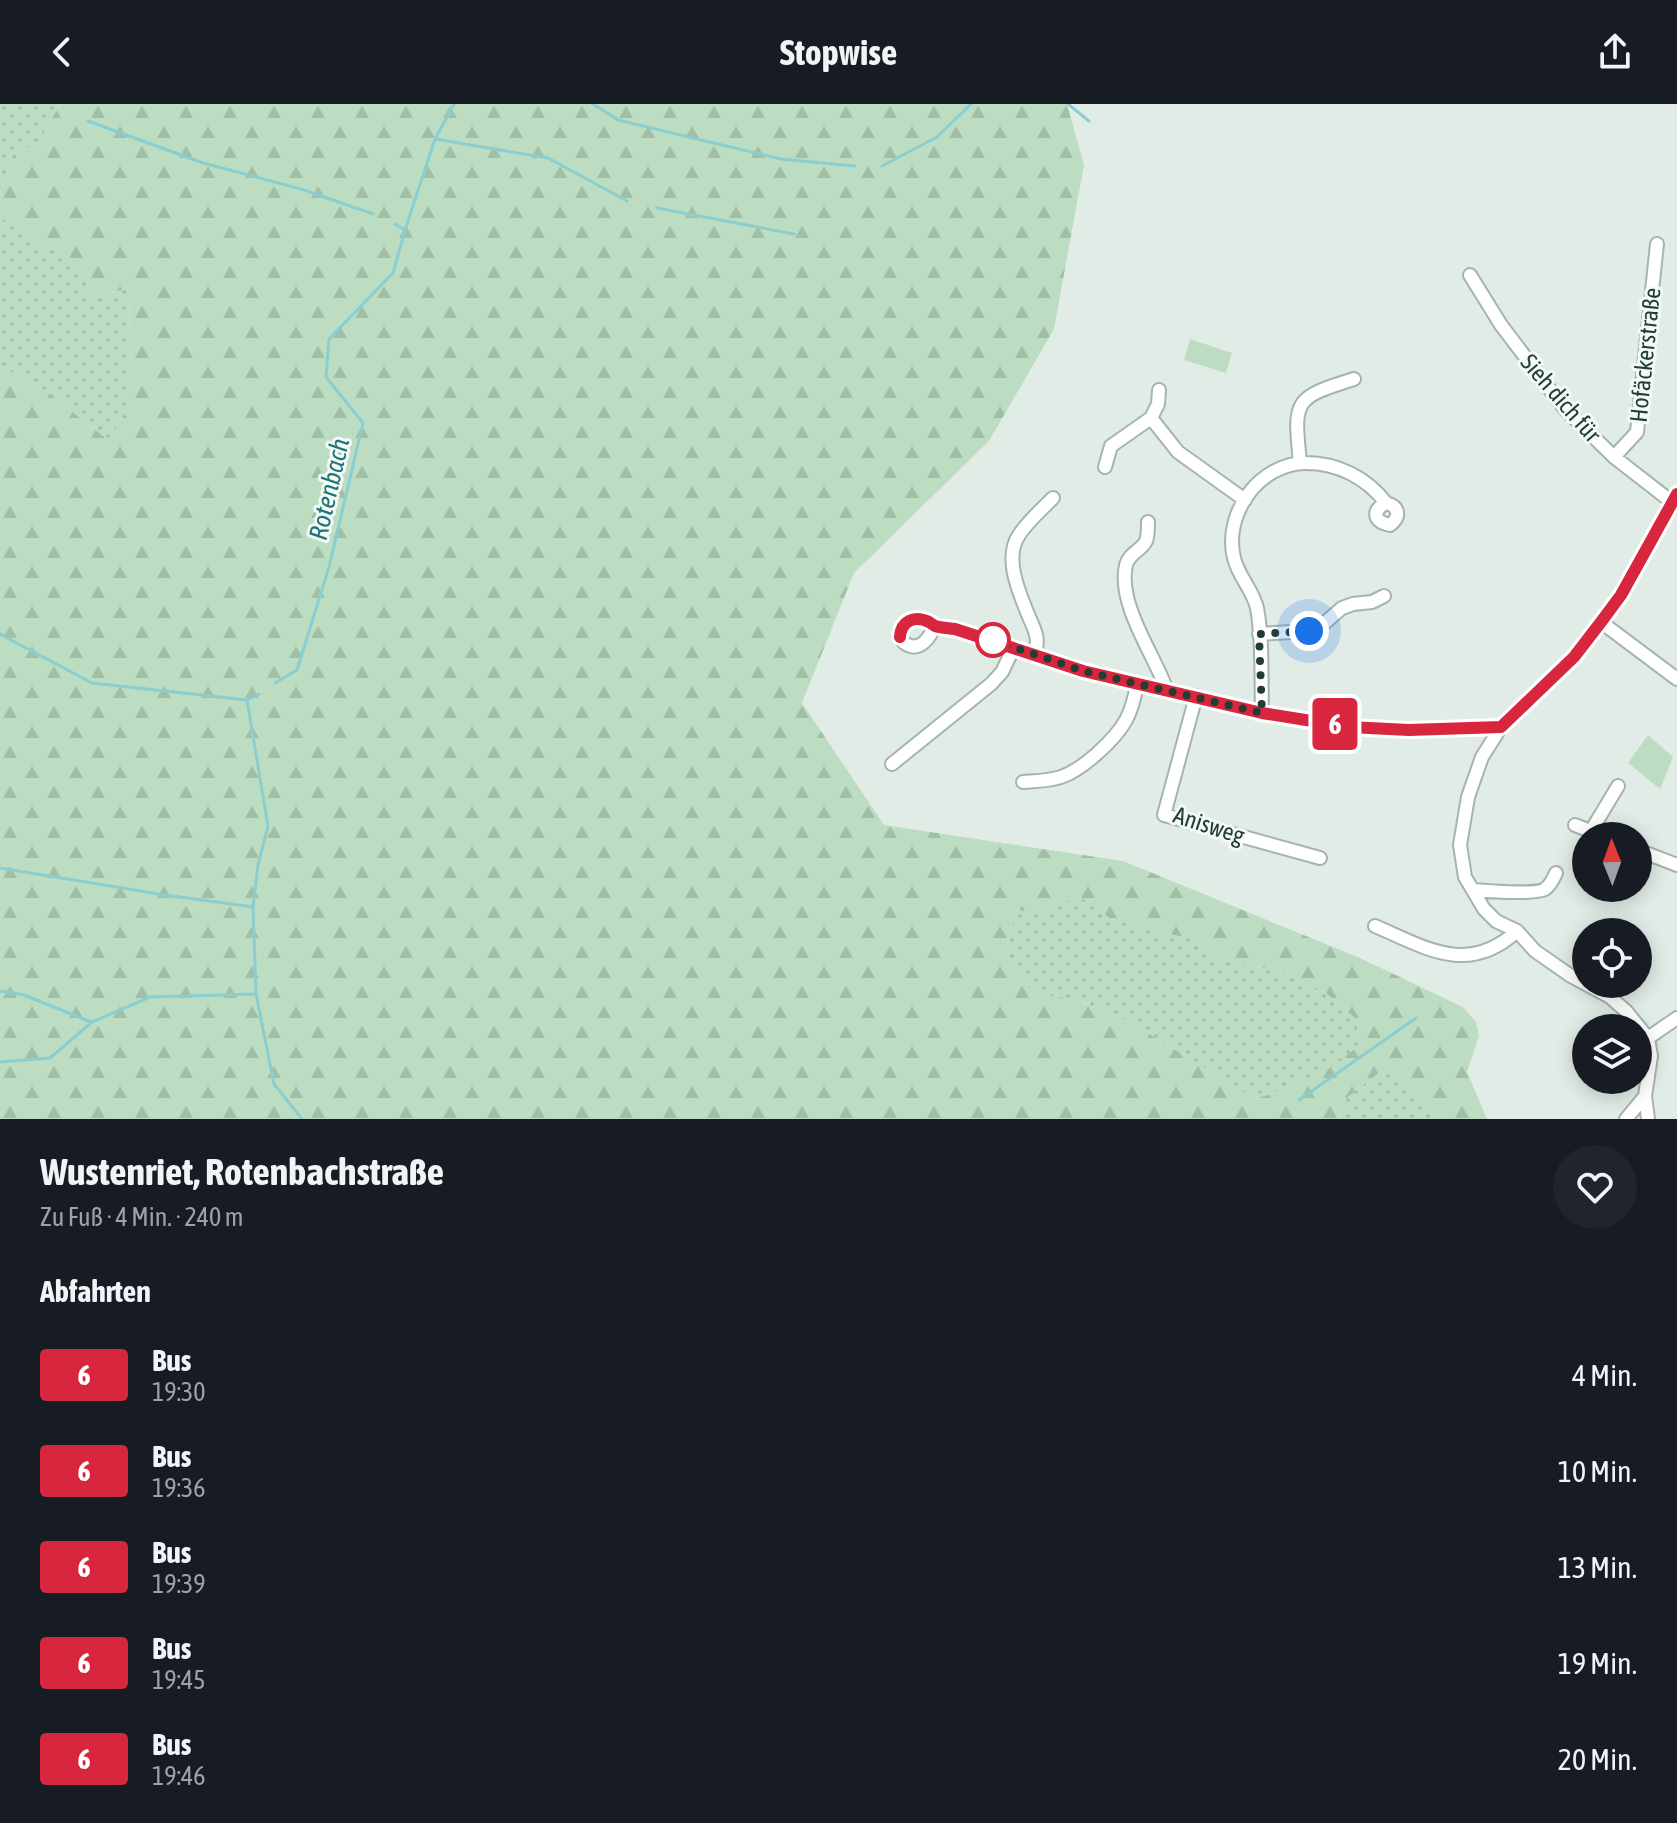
<!DOCTYPE html>
<html lang="de">
<meta charset="utf-8">
<style>
:root{--surface:#171b24;--page:#20242c;--text:#f1f3f6;--muted:#9ea1a6}
body{margin:0;font-family:"Asap Condensed",sans-serif;background:var(--page);color:var(--text);height:100vh;display:flex;flex-direction:column;font-size:30px;white-space:nowrap}
*{box-sizing:border-box;margin:0}
p{font-size:26px;color:var(--muted)}
.icon{flex:none;width:44px;height:44px;fill:none;stroke:currentColor;stroke-width:2;stroke-linecap:round;stroke-linejoin:round}
.map{position:relative;height:1015px;overflow:hidden}
.panel{display:flex;flex-direction:column;background:var(--surface);flex:1}
.panel>*{flex:none}
.badge{padding:0 16px;border-radius:6px;font-size:28px;line-height:52px}
.needle{width:52px;rotate:359deg}
.tools{position:absolute;left:1572px;top:718px;display:grid;gap:16px}
.tools a{display:grid;place-items:center;width:80px;height:80px;border-radius:50%;background:var(--surface);box-shadow:0 4px 20px #0003;font-size:40px}
.you{position:absolute;width:40px;height:40px;margin:-20px;border:6px solid #fff;border-radius:50%;background:#1a73e8;box-shadow:0 0 0 12px #1a73e833}
.map>.badge{position:absolute;translate:-50% -50%;box-shadow:0 0 0 4px #fff}
h2{padding:0 40px;font-size:30px;line-height:72px}
.round{display:grid;place-items:center;flex:none;width:84px;height:84px;border-radius:42px;background:var(--page)}
.summary{display:flex;align-items:center;justify-content:space-between;height:136px;padding:0 40px}
h1{font-size:38px;font-weight:700;line-height:60px}
ul{padding:0;list-style:none}
li{display:flex;align-items:center;gap:24px;height:96px;padding:0 40px}
li div{flex:1}
li b{display:block;font-size:30px}
li em{font-style:normal}
li .badge{min-width:88px;font-weight:700;text-align:center}
header{display:flex;justify-content:space-between;align-items:center;height:104px;padding:0 40px;background:var(--surface);font-size:36px;font-weight:700}
.map>svg:first-child{display:block}
.grass{fill:url(#grass-dots)}
.forest{fill:url(#forest-firs);fill-rule:evenodd}
.green{fill:#bcddc1}
.lines{fill:none;stroke-linecap:round;stroke-linejoin:round}
.stream{stroke:#8bced1;stroke-width:3}
.minor-casing{stroke:#a5b4ad;stroke-width:16}
.minor{stroke:#fff;stroke-width:12}
.line-casing{stroke:#fff;stroke-width:18}
.line{stroke:#d7263d;stroke-width:12}
.walk{stroke:#223d33;stroke-width:8;stroke-dasharray:0 14.4}
.stop-dot{fill:#fff;stroke:#d7263d;stroke-width:4}
.labels{text-anchor:middle;dominant-baseline:central;stroke-width:6;stroke-linejoin:round;paint-order:stroke}
.street-label{font-size:24px;fill:#223d33;stroke:#f3f9f5}
.water-label{font-size:26px;font-style:italic;fill:#1d7579;stroke:#f3f9f5}
</style>
<header><svg class="icon" aria-label="back" viewBox="0 0 24 24"><path d="M15 5l-7 7 7 7"/></svg>Stopwise<svg class="icon" aria-label="share" viewBox="0 0 24 24"><path d="M12 15V3M7 8l5-5 5 5M5 13v7h14v-7"/></svg></header>
<div class="map">
<svg width="1677" height="1015" viewBox="0 0 1677 1015">
<defs>
<pattern id="grass-dots" width="8" height="8" patternUnits="userSpaceOnUse" patternTransform="scale(2)"><rect width="8" height="8" fill="#bcddc1"/><path d="M2 2h.1M6 6h.1" fill="none" stroke="#a1bfa6" stroke-width="1.8" stroke-linecap="round"/></pattern>
<pattern id="forest-firs" width="22" height="20" patternUnits="userSpaceOnUse" patternTransform="scale(2)"><rect width="22" height="20" fill="#bcddc1"/><path d="M5 1l3.5 6h-7zM16 11l3.5 6h-7z" fill="#a1bfa6"/></pattern>
</defs>
<rect width="100%" height="100%" fill="#e2ece7"/>
<path class="grass" d="M0,0H60L39,38L13,51L0,89Z
M0,113L45,142L75,156L94,194L129,184L131,300L108,336L41,283L0,262Z
M1078,791L1111,815L1156,828L1186,833L1226,857L1282,868L1326,889L1355,914L1361,940L1333,963L1288,983L1256,995L1128,917L1073,895L1033,889L1004,848L1017,806L1045,809Z
M1386,962L1421,990L1435,1015H1340L1344,996Z"/>
<path class="forest" d="M60,0H1067L1084,61L1054,225L989,337L854,469L802,599L884,721L1123,757L1360,854L1463,903L1476,918L1479,932L1467,968L1487,1015H1435L1421,990L1386,963L1344,996L1340,1015H0V262L41,283L108,336L131,300L129,184L94,194L75,156L45,142L0,113V89L13,51L39,38ZM1078,791L1111,815L1156,828L1186,833L1226,857L1282,868L1326,889L1355,914L1361,940L1332,963L1288,983L1256,995L1128,917L1073,895L1033,889L1004,848L1017,806L1045,810Z"/>
<path class="green" d="M1190,235L1232,249L1226,269L1184,256Z
M1648,631L1673,653L1660,685L1628,659Z"/>
<g class="lines">
<path class="stream" d="M593,0L618,16L781,55L855,62
M1068,0L1089,17
M88,17L203,59L301,85L373,110
M435,35L548,54L627,97
M882,62L937,33L971,0
M657,104L794,130
M395,120L405,126
M0,530L92,579L247,596
M275,579L297,566L329,463L363,319L326,273L329,235L393,169L405,126L435,35L454,0
M259,590L247,596L268,722L258,761L253,803L256,890L274,980L302,1015
M0,764L165,791L253,803
M0,887L24,891L91,918
M0,958L50,954L92,918L150,893L256,890
M1299,996L1416,914"/>
<g class="minor-casing">
<path id="minor" d="M1470,171L1501,221L1564,304L1614,353L1677,402
M1151,314L1178,348L1245,396
M1614,353L1637,328L1657,140
M1300,359C1294,297 1292,294 1354,275
M1105,363L1111,342L1151,314L1158,300L1159,286
M1148,418C1148,424 1148,432 1146,437C1141,447 1129,449 1126,461C1117,501 1155,551 1167,587
M1601,518L1677,575
M934,522C931,532 920,549 906,540C902,538 901,534 900,530C900,517 914,513 924,516C928,517 932,520 936,522C941,524 949,524 955,525L1083,567L1262,609L1349,623L1409,626L1501,623
M1259,530L1309,527L1321,522L1342,504L1353,500L1372,498L1384,492
M1035,550C1040,531 1034,526 1027,508C1018,486 1004,453 1019,431C1028,417 1042,405 1053,394
M1196,592L1164,711L1320,754
M1262,609C1261,575 1263,536 1257,504C1253,486 1238,472 1234,454C1223,409 1260,359 1306,359C1338,359 1367,374 1386,399C1399,402 1401,413 1390,421C1374,418 1371,407 1386,399
M892,660L991,580L1002,568L1014,543
M1023,678C1036,677 1049,677 1061,673C1082,666 1115,636 1126,616C1132,605 1135,592 1137,580
M1575,721L1603,732
M1591,727L1618,682
M1638,746L1677,761
M1473,786C1486,787 1538,791 1545,785C1551,781 1553,775 1556,769
M1375,822C1426,844 1468,872 1517,827
M1648,934L1677,914
M1626,1015L1645,992
M1648,1015L1645,992L1651,952L1648,934L1626,907L1610,893L1571,872L1535,847L1517,827L1496,817L1484,805L1465,773L1460,741L1468,693L1482,653L1501,623L1574,553L1601,518L1621,491L1677,390"/>
</g>
<use href="#minor" class="minor"/>
</g>
<g class="lines">
<g class="line-casing">
<path id="line" d="M900,533C901,517 914,511 929,518C931,519 933,521 935,522C941,524 949,524 955,525L1083,567L1262,609L1349,623L1409,626L1501,623L1574,553L1601,518L1621,491L1677,390"/>
</g>
<use href="#line" class="line"/>
<path class="walk" d="M993,536L1083,567L1262,609L1259,530L1309,527"/>
</g>
<circle class="stop-dot" cx="993" cy="536" r="16"/>
<g class="labels">
<g class="street-label">
<text transform="translate(1645 251) rotate(-84)">Hofäckerstraße</text>
<text transform="translate(1561 294) rotate(49)">Sieh dich für</text>
<text transform="translate(1209 721) rotate(18)">Anisweg</text>
</g>
<g class="water-label">
<text transform="translate(329 385) rotate(-77)">Rotenbach</text>
</g>
</g>
</svg>
<div class="tools">
<a><svg class="needle" viewBox="-14 -14 28 28"><path d="M0-13l5 13h-10z" fill="#e53935"/><path d="M0 13l5-13h-10z" fill="#9ea1a6"/></svg></a>
<a><svg class="icon" aria-label="locate" viewBox="0 0 24 24"><circle cx="12" cy="12" r="6"/><path d="M12 2v4M12 18v4M2 12h4M18 12h4"/></svg></a>
<a><svg class="icon" aria-label="layers" viewBox="0 0 24 24"><path d="M12 4l9 5-9 5-9-5zM3 14l9 5 9-5"/></svg></a>
</div>
<div class="you" style="left:1309px;top:527px"></div>
<b class="badge" style="left:1335px;top:620px;background:#d7263d;color:#fff">6</b>
</div>
<section class="panel">
<div class="summary"><div><h1>Wustenriet, Rotenbachstraße</h1><p>Zu Fuß · 4 Min. · 240 m</p></div><a class="round"><svg class="icon" aria-label="heart" viewBox="0 0 24 24"><path d="M12 20l-8-8c-3-5 5-10 8-4 3-6 11-1 8 4z"/></svg></a></div>
<h2>Abfahrten</h2>
<ul>
<li><span class="badge" style="background:#d7263d;color:#fff">6</span><div><b>Bus</b><p>19:30</p></div><em>4 Min.</em></li>
<li><span class="badge" style="background:#d7263d;color:#fff">6</span><div><b>Bus</b><p>19:36</p></div><em>10 Min.</em></li>
<li><span class="badge" style="background:#d7263d;color:#fff">6</span><div><b>Bus</b><p>19:39</p></div><em>13 Min.</em></li>
<li><span class="badge" style="background:#d7263d;color:#fff">6</span><div><b>Bus</b><p>19:45</p></div><em>19 Min.</em></li>
<li><span class="badge" style="background:#d7263d;color:#fff">6</span><div><b>Bus</b><p>19:46</p></div><em>20 Min.</em></li>
</ul>
</section>
